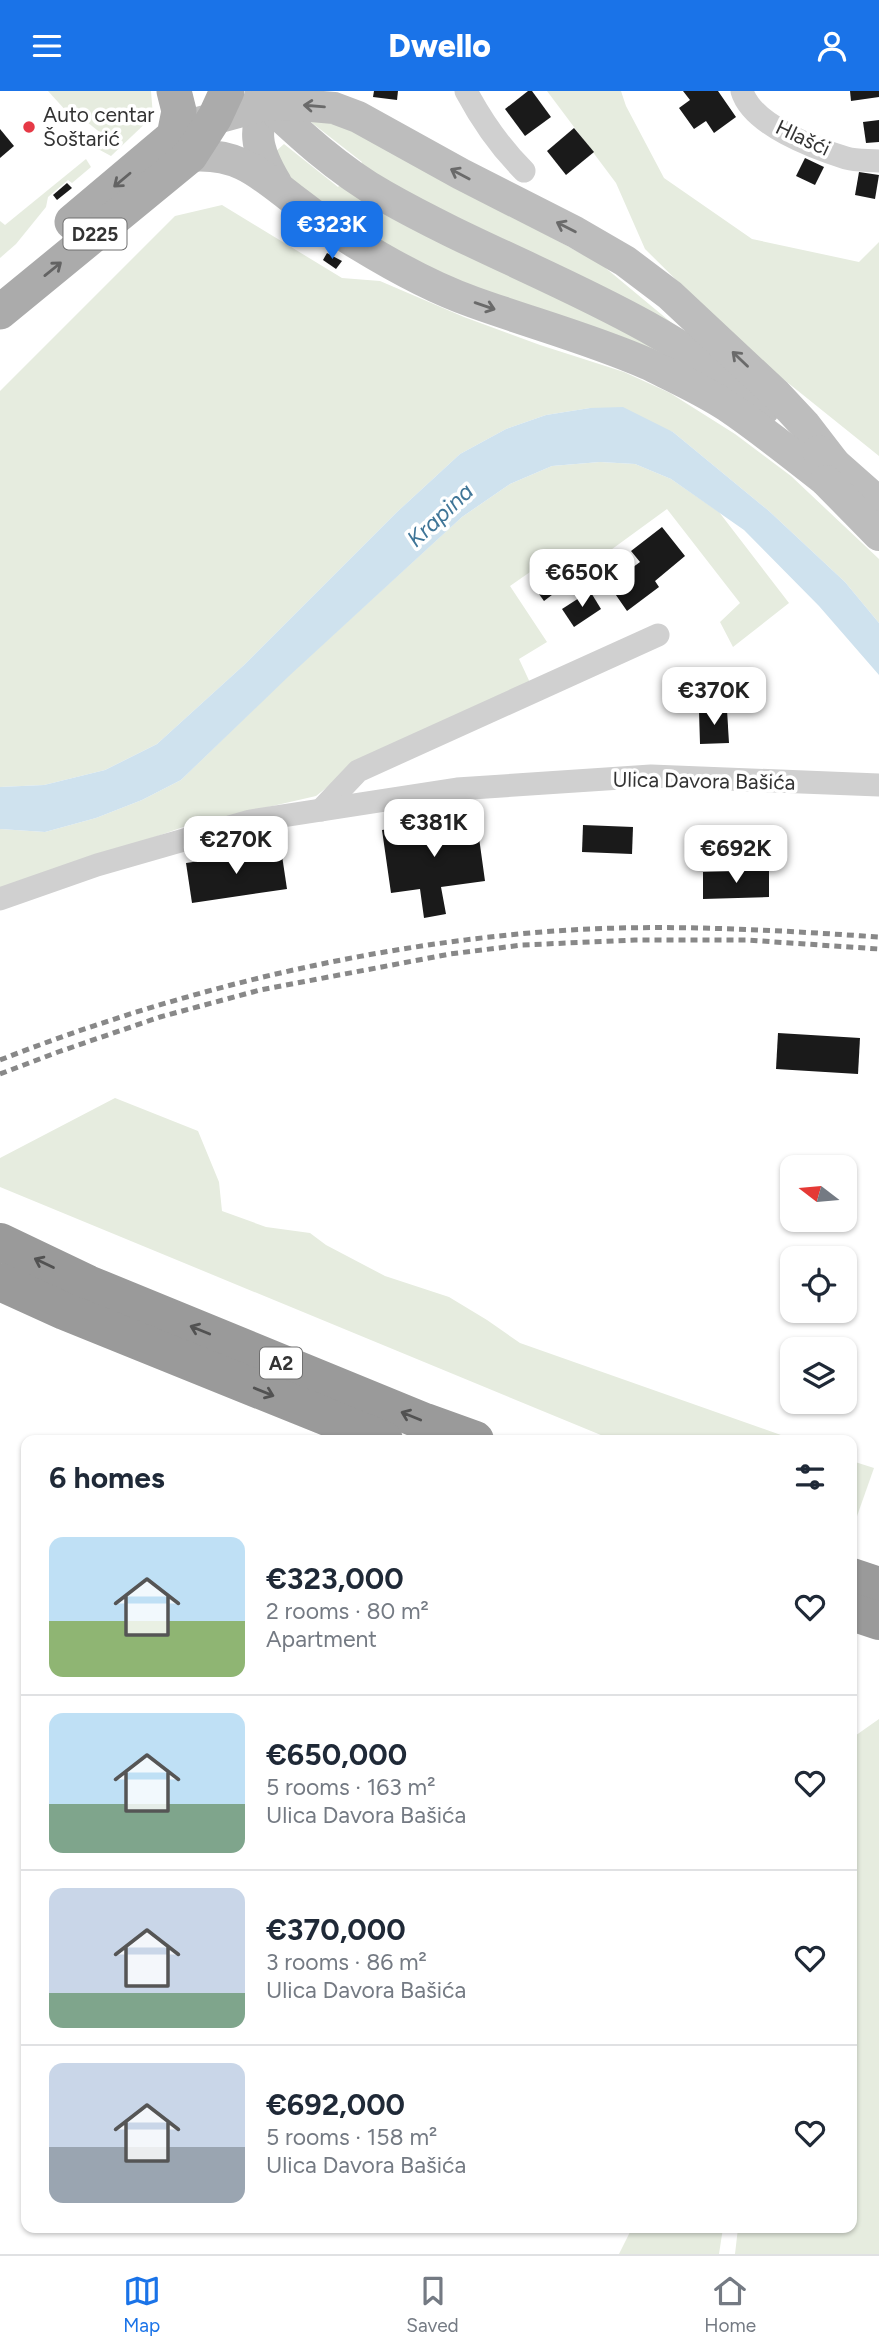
<!DOCTYPE html>
<html lang="en">
<head>
<meta charset="utf-8">
<style>
  body { margin:0; font-family:Figtree,sans-serif; background:#f6f6f7; color:#1f2937; height:100vh; display:flex; flex-direction:column; font-size:26px; white-space:nowrap }
  * { box-sizing:border-box; margin:0 }
  p { font-size:23px; color:#747a83 }
  .icon { flex:none; width:38px; height:38px; fill:none; stroke:currentColor; stroke-width:2; stroke-linecap:round; stroke-linejoin:round }
  .map { position:relative; flex:1; overflow:hidden }
  .drawer { position:absolute; left:21px; top:1344px; width:836px; height:798px; display:flex; flex-direction:column; background:#fff; border-radius:14px; box-shadow:0 2px 5px #0004 }
  .drawer>* { flex:none }
  .needle { width:46px; rotate:286deg }
  .buttons { position:absolute; left:780px; top:1064px; display:grid; gap:14px }
  .buttons a { display:grid; place-items:center; width:77px; height:77px; border-radius:14px; background:#fff; box-shadow:0 2px 5px #0004; font-size:35px }
  .price { position:absolute; translate:-50% -60px; padding:0 16px; border-radius:14px; background:#fff; color:#222; font-size:23px; line-height:46px; filter:drop-shadow(0 2px 4px #0008) }
  .price::after { content:''; position:absolute; left:50%; top:42px; width:21px; height:16px; margin-left:-10px; background:inherit; clip-path:polygon(0 0,100% 0,50% 100%) }
  .price.active { background:#1a73e8; color:#fff }
  ul { padding:0; list-style:none }
  li { display:flex; align-items:center; gap:21px; height:175px; padding:0 28px }
  li+li { border-top:2px solid #e0e1e3 }
  li span { display:grid; place-items:center; flex:none; width:196px; height:140px; border-radius:14px; color:#555 }
  li>.icon { margin-inline-start:auto }
  span .icon { width:84px; height:84px; fill:#fffc; stroke-width:1 }
  li b { font-size:30px }
  h2 { display:flex; justify-content:space-between; align-items:center; height:84px; padding:0 28px; font-size:30px }
  header { display:flex; justify-content:space-between; align-items:center; height:91px; padding:0 28px; background:#1a73e8; color:#fff; font-size:32px; font-weight:800 }
  .menu { display:flex; justify-content:space-around; align-items:center; height:98px; border-top:2px solid #e0e1e3; background:#fff; font-size:19px; color:#747a83 }
  .menu a { display:grid; justify-items:center; gap:4px }
  .menu .active { color:#1a73e8 }
  .map>svg:first-child { display:block }
</style>
</head>
<body>
<header><svg class="icon" aria-label="menu" viewBox="0 0 24 24"><path d="M4 6h16M4 12h16M4 18h16"/></svg>Dwello<svg class="icon" aria-label="person" viewBox="0 0 24 24"><circle cx="12" cy="8" r="4"/><path d="M4 21q1-7 8-7t8 7"/></svg></header>
<div class="map">
<svg width="879" height="2163" viewBox="0 0 879 2163">
  <rect width="100%" height="100%" fill="#fff"/>
  <g fill="#e6ecdf">
    <polygon points="48,0 151,0 153,25 111,65 98,58 94,52 102,43 82,27 68,22"/>
    <polygon points="547,0 621,0 626,15 664,87 752,148 859,171 879,151 879,365 747,259 645,158 616,92"/>
    <polygon points="310,26 356,39 602,174 685,243 440,121 359,75 362,71 307,28"/>
    <polygon points="284,53 338,96 340,94 671,265 494,206 390,161 281,81 274,62"/>
    <polygon points="86,68 91,76 72,92 68,89 48,106 46,116 16,153 0,167 0,130 5,134"/>
    <polygon points="222,114 342,187 380,190 464,226 540,254 624,281 670,302 735,343 791,385 879,468 879,532 845,491 769,420 673,341 590,317 546,324 506,338 460,363 397,421 244,574 157,653 105,679 44,694 0,696 0,300 175,125"/>
    <polygon points="600,371 635,373 671,388 719,421 789,512 733,556 720,531 740,512 667,418 582,480 563,458 510,495 547,551 519,568 533,598 345,682 316,705 186,735 0,801 0,738 45,741 96,727 142,709 181,689 288,585 462,426 510,393 552,375"/>
    <polygon points="115,1007 198,1040 219,1091 222,1120 266,1136 310,1142 326,1154 385,1185 449,1206 487,1229 520,1252 795,1349 613,1349 0,1096 0,1067"/>
    <polygon points="852,1370 874,1377 856,1428 852,1427"/>
    <polygon points="879,1628 879,2163 735,2163 738,2137 852,2137 852,1647"/>
    <polygon points="632,2137 723,2137 719,2163 619,2163"/>
  </g>
  <polygon fill="#cfe2ee" points="623,316 673,341 769,420 845,491 879,532 879,584 819,515 744,439 671,388 635,373 600,371 552,375 510,393 462,426 289,585 181,689 142,709 96,727 45,741 0,738 0,696 44,694 105,679 157,653 244,574 397,421 460,363 506,338 546,324 590,317"/>
  <g fill="#1a1a1a">
    <polygon points="374,0 398,0 397,9 373,6"/>
    <polygon points="528,0 532,0 551,26 525,45 505,18"/>
    <polygon points="683,0 718,0 736,26 714,42 706,30 694,38 679,17 690,9"/>
    <polygon points="850,0 879,0 879,6 851,10"/>
    <polygon points="879,29 879,51 866,52 863,31"/>
    <polygon points="574,37 594,61 566,84 547,60"/>
    <polygon points="0,38 14,55 0,67"/>
    <polygon points="805,67 824,76 815,94 796,85"/>
    <polygon points="859,81 879,84 875,108 855,104"/>
    <polygon points="67,92 72,97 57,109 53,104"/>
    <polygon points="327,162 342,170 336,178 323,169"/>
    <polygon points="662,436 685,465 655,490 659,496 627,520 609,494 640,471 631,460"/>
    <polygon points="557,474 569,491 544,510 531,492"/>
    <polygon points="590,500 601,518 574,536 562,518"/>
    <polygon points="727,619 729,652 700,653 699,620"/>
    <polygon points="476,725 485,790 441,796 446,823 424,827 420,798 391,802 382,739"/>
    <polygon points="583,734 633,736 632,763 582,761"/>
    <polygon points="281,758 287,798 192,812 186,772"/>
    <polygon points="769,779 769,806 703,808 703,781"/>
    <polygon points="778,942 860,947 858,983 776,978"/>
  </g>
  <g fill="none" stroke-linecap="round" stroke-linejoin="round">
    <g stroke="#d0d0d0" stroke-width="23">
      <path d="M 466,0 C 482,30 500,56 524,80"/>
      <path d="M 742,0 C 752,34 814,57 846,67 C 856,70 868,69 879,70"/>
      <polyline points="321,719 358,680 658,544"/>
      <polyline points="0,808 97,774 250,730 457,698 651,685 879,694"/>
    </g>
    <g stroke="#bdbdbd" stroke-width="32">
      <path d="M 269,0 C 253,40 254,55 276,92"/>
      <path d="M 260,6 C 298,42 338,79 384,105 C 510,177 655,219 764,318"/>
      <polyline points="198,32 264,14 289,13 334,17 358,26 461,83 575,141 625,170 670,204 776,303 805,334 835,373"/>
      <path d="M 190,65 C 240,61 261,84 298,112 C 317,127 338,141 359,154 C 395,176 433,197 473,211 C 531,232 591,248 648,273 C 674,286 703,299 727,315 C 761,338 793,364 825,389"/>
      <polyline points="818,360 835,373 879,412"/>
      <polyline points="826,390 879,444"/>
    </g>
    <g stroke="#ababab" stroke-width="35">
      <polyline points="72,131 174,45 179,20 174,0"/>
      <polyline points="0,221 190,65 215,26 227,0"/>
    </g>
    <g stroke="#9a9a9a" stroke-width="38">
      <polyline points="0,1151 88,1193 425,1331 475,1349"/>
      <polyline points="0,1191 64,1220 384,1349"/>
      <polyline points="852,1486 879,1495"/>
      <polyline points="852,1521 879,1530"/>
    </g>
    <g stroke="#888" stroke-width="5" stroke-dasharray="7 5" stroke-linecap="butt">
      <path d="M 0,969 C 166,904 341,860 519,843 C 639,831 759,838 879,846"/>
      <polyline points="0,983 58,961 160,926 260,899 450,863 522,854 635,849 746,849 879,858"/>
    </g>
  </g>
  <defs><path id="oneway-shaft" d="M-6 0H5M1.5-3L5.5 0L1.5 3" fill="none" stroke-width="1.6" stroke-linecap="round" stroke-linejoin="round" transform="scale(1.75)"/></defs>
  <g stroke="#6a6a6a">
    <use href="#oneway-shaft" transform="translate(314 15) rotate(-175)"/>
    <use href="#oneway-shaft" transform="translate(460 83) rotate(-152)"/>
    <use href="#oneway-shaft" transform="translate(566 136) rotate(-153)"/>
    <use href="#oneway-shaft" transform="translate(485 215) rotate(19)"/>
    <use href="#oneway-shaft" transform="translate(740 268) rotate(-136)"/>
  </g>
  <g stroke="#636363">
    <use href="#oneway-shaft" transform="translate(122 89) rotate(140)"/>
    <use href="#oneway-shaft" transform="translate(53 178) rotate(-39)"/>
  </g>
  <g stroke="#525252">
    <use href="#oneway-shaft" transform="translate(44 1172) rotate(-154)"/>
    <use href="#oneway-shaft" transform="translate(200 1239) rotate(-158)"/>
    <use href="#oneway-shaft" transform="translate(264 1301) rotate(22)"/>
    <use href="#oneway-shaft" transform="translate(411 1325) rotate(-158)"/>
  </g>
  <circle fill="#e63946" stroke="#fff" stroke-width="2.5" cx="29" cy="36" r="7"/>
  <g text-anchor="middle" stroke-width="7" stroke-linejoin="round" paint-order="stroke">
    <g fill="#fff" stroke="#707070" stroke-width="2">
      <rect x="63.5" y="127.5" width="63" height="31" rx="5"/>
      <rect x="260" y="1256.5" width="42" height="31" rx="5"/>
    </g>
    <g font-size="19" font-weight="bold" fill="#333">
      <text x="95" y="150">D225</text>
      <text x="281" y="1279">A2</text>
    </g>
    <g font-size="21" fill="#333" stroke="#fff" text-anchor="start">
      <text x="43" y="31">Auto centar<tspan x="43" dy="24">Šoštarić</tspan></text>
    </g>
    <g font-size="21" fill="#333" stroke="#fff">
      <text transform="translate(803 47) rotate(25)" y="7">Hlašći</text>
      <text transform="translate(704 690) rotate(1)" y="7">Ulica Davora Bašića</text>
    </g>
    <g font-size="23" font-style="italic" fill="#3f7597" stroke="#fff">
      <text transform="translate(440 424) rotate(-43)" y="8">Krapina</text>
    </g>
  </g>
</svg>
<div class="buttons">
<a><svg class="needle" viewBox="-14 -14 28 28"><path d="M0-13l5 13h-10z" fill="#e53935"/><path d="M0 13l5-13h-10z" fill="#747a83"/></svg></a>
<a><svg class="icon" aria-label="locate" viewBox="0 0 24 24"><circle cx="12" cy="12" r="6"/><path d="M12 2v4M12 18v4M2 12h4M18 12h4"/></svg></a>
<a><svg class="icon" aria-label="layers" viewBox="0 0 24 24"><path d="M12 4l9 5-9 5-9-5zM3 14l9 5 9-5"/></svg></a>
</div>
<b class="price active" style="left:332px;top:170px">€323K</b>
<b class="price" style="left:582px;top:518px">€650K</b>
<b class="price" style="left:714px;top:636px">€370K</b>
<b class="price" style="left:434px;top:768px">€381K</b>
<b class="price" style="left:236px;top:785px">€270K</b>
<b class="price" style="left:736px;top:794px">€692K</b>
<section class="drawer">
<h2>6 homes<svg class="icon" aria-label="filters" viewBox="0 0 24 24"><path d="M4 7h16M4 17h16"/><circle cx="9" cy="7" r="2"/><circle cx="15" cy="17" r="2"/></svg></h2>
<ul>
<li><span style="background:linear-gradient(#bfe0f5 60%,#8fb573 0)"><svg class="icon" aria-label="home" viewBox="0 0 24 24"><path d="M3 11l9-7 9 7M6 9v11h12V9"/></svg></span><div><b>€323,000</b><p>2 rooms · 80 m²</p><p>Apartment</p></div><svg class="icon" aria-label="heart" viewBox="0 0 24 24"><path d="M12 20l-8-8c-3-5 5-10 8-4 3-6 11-1 8 4z"/></svg></li>
<li><span style="background:linear-gradient(#bfe0f5 65%,#7fa58c 0)"><svg class="icon" aria-label="home" viewBox="0 0 24 24"><path d="M3 11l9-7 9 7M6 9v11h12V9"/></svg></span><div><b>€650,000</b><p>5 rooms · 163 m²</p><p>Ulica Davora Bašića</p></div><svg class="icon" aria-label="heart" viewBox="0 0 24 24"><path d="M12 20l-8-8c-3-5 5-10 8-4 3-6 11-1 8 4z"/></svg></li>
<li><span style="background:linear-gradient(#c9d6e8 75%,#7fa58c 0)"><svg class="icon" aria-label="home" viewBox="0 0 24 24"><path d="M3 11l9-7 9 7M6 9v11h12V9"/></svg></span><div><b>€370,000</b><p>3 rooms · 86 m²</p><p>Ulica Davora Bašića</p></div><svg class="icon" aria-label="heart" viewBox="0 0 24 24"><path d="M12 20l-8-8c-3-5 5-10 8-4 3-6 11-1 8 4z"/></svg></li>
<li><span style="background:linear-gradient(#c9d6e8 60%,#9aa5b1 0)"><svg class="icon" aria-label="home" viewBox="0 0 24 24"><path d="M3 11l9-7 9 7M6 9v11h12V9"/></svg></span><div><b>€692,000</b><p>5 rooms · 158 m²</p><p>Ulica Davora Bašića</p></div><svg class="icon" aria-label="heart" viewBox="0 0 24 24"><path d="M12 20l-8-8c-3-5 5-10 8-4 3-6 11-1 8 4z"/></svg></li>
</ul>
</section>
</div>
<nav class="menu">
<a class="active"><svg class="icon" aria-label="map" viewBox="0 0 24 24"><path d="M3 6l6-2 6 2 6-2v14l-6 2-6-2-6 2zM9 4v14M15 6v14"/></svg>Map</a>
<a><svg class="icon" aria-label="saved" viewBox="0 0 24 24"><path d="M7 4h10v16l-5-4-5 4z"/></svg>Saved</a>
<a><svg class="icon" aria-label="home" viewBox="0 0 24 24"><path d="M3 11l9-7 9 7M6 9v11h12V9"/></svg>Home</a>
</nav>
</body>
</html>
